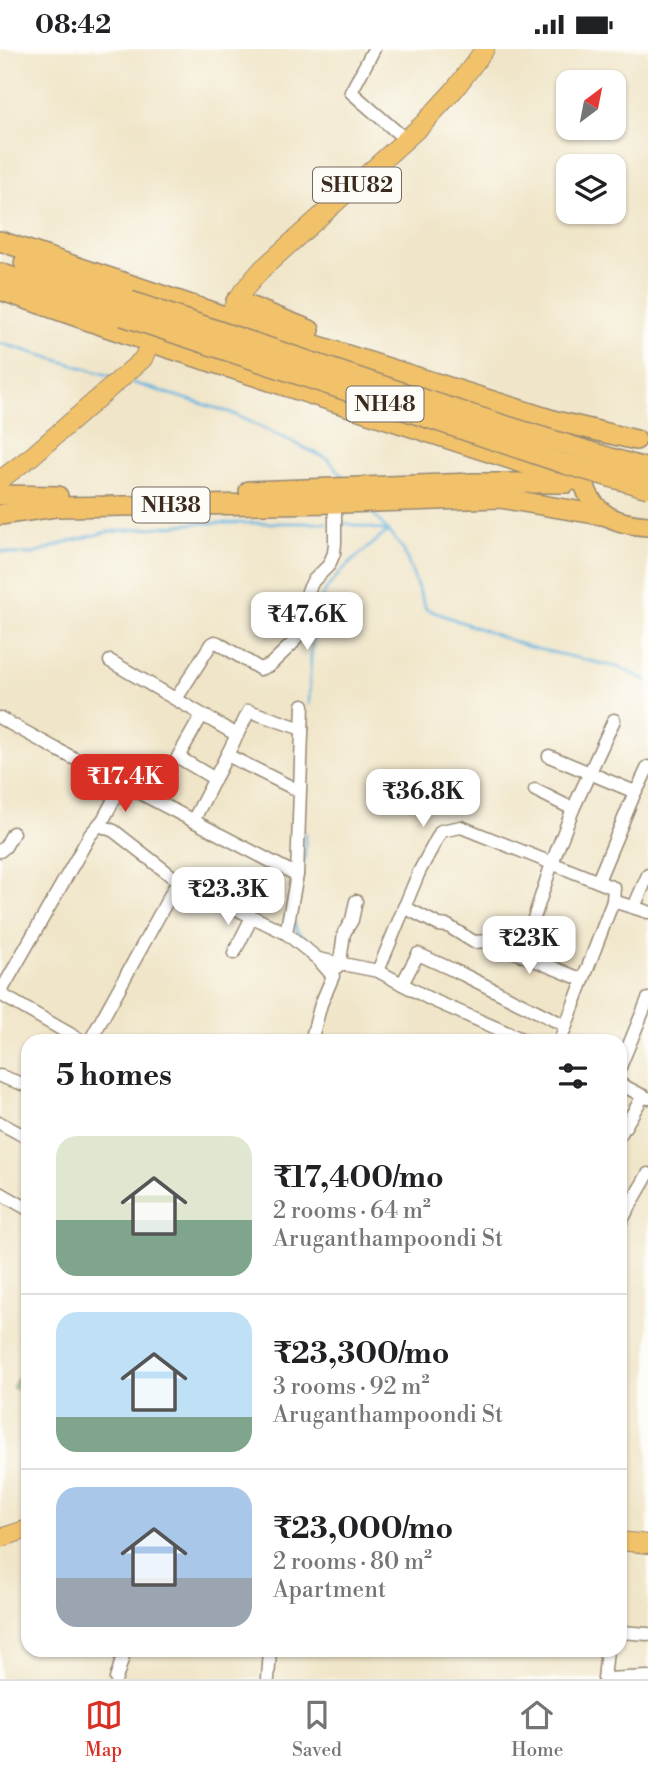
<!DOCTYPE html>
<html lang="en">
<head>
<meta charset="utf-8">
<style>
  body { margin:0; font-family:"Libre Bodoni",serif; background:#f6f6f6; color:#202124; height:100vh; display:flex; flex-direction:column; font-size:26px; white-space:nowrap }
  * { box-sizing:border-box; margin:0 }
  p { font-size:23px; color:#757577 }
  .icon { flex:none; width:38px; height:38px; fill:none; stroke:currentColor; stroke-width:2; stroke-linecap:round; stroke-linejoin:round }
  .map { position:relative; flex:1; overflow:hidden }
  .drawer { position:absolute; left:21px; top:985px; width:606px; height:623px; display:flex; flex-direction:column; background:#fff; border-radius:21px; box-shadow:0 2px 5px #0004 }
  .drawer>* { flex:none }
  .needle { width:46px; rotate:32deg }
  .tools { position:absolute; left:556px; top:21px; display:grid; gap:14px }
  .tools a { display:grid; place-items:center; width:70px; height:70px; border-radius:14px; background:#fff; box-shadow:0 2px 5px #0004; font-size:35px }
  .price { position:absolute; translate:-50% -60px; padding:0 16px; border-radius:14px; background:#fff; color:#222; font-size:23px; line-height:46px; filter:drop-shadow(0 2px 4px #0008) }
  .price::after { content:''; position:absolute; left:50%; top:42px; width:21px; height:16px; margin-left:-10px; background:inherit; clip-path:polygon(0 0,100% 0,50% 100%) }
  .price.on { background:#d93025; color:#fff }
  ul { padding:0; list-style:none }
  li { display:flex; align-items:center; gap:21px; height:175px; padding:0 35px }
  li+li { border-top:2px solid #e0e0e0 }
  li span { display:grid; place-items:center; flex:none; width:196px; height:140px; border-radius:21px; color:#555 }
  li>.icon { margin-inline-start:auto }
  span .icon { width:84px; height:84px; fill:#fffc; stroke-width:1 }
  li b { font-size:30px }
  h2 { display:flex; justify-content:space-between; align-items:center; height:84px; padding:0 35px; font-size:30px }
  .status { display:flex; justify-content:space-between; align-items:center; height:49px; padding:0 35px; background:#fff; direction:ltr }
  .status svg { height:19px; fill:currentColor }
  .tab-bar { display:flex; justify-content:space-around; align-items:center; height:98px; border-top:2px solid #e0e0e0; background:#fff; font-size:19px; color:#757577 }
  .tab-bar a { display:grid; justify-items:center; gap:4px }
  .tab-bar .on { color:#d93025 }
  .map>svg:first-child { display:block }
</style>
</head>
<body>
<div class="status"><b>08:42</b><svg viewBox="0 0 49 12"><path d="M0 12V9h3v3zM5 12V6h3v6zM10 12V3h3v9zM15 12V0h3v12zM26 1h20v11H26zM47 4h2v5h-2z"/></svg></div>
<div class="map">
<svg width="648" height="1630" viewBox="0 0 648 1630">
  <rect width="100%" height="100%" fill="#fdfcf7"/>
  <filter id="ink" filterUnits="userSpaceOnUse"><feTurbulence type="fractalNoise" baseFrequency=".0143" numOctaves="2"/><feDisplacementMap in="SourceGraphic" scale="14" xChannelSelector="R" yChannelSelector="G"/><feConvolveMatrix kernelMatrix="1 2 1 2 8 2 1 2 1" color-interpolation-filters="sRGB"/></filter>
  <filter id="wash" filterUnits="userSpaceOnUse"><feTurbulence type="fractalNoise" baseFrequency=".00686" numOctaves="4" result="noise"/><feDisplacementMap in="SourceGraphic" scale="28" xChannelSelector="R" yChannelSelector="G"/><feGaussianBlur stdDeviation="1.57" result="paint"/><feColorMatrix in="noise" values="0 0 0 0 0 0 0 0 0 0 0 0 0 0 0 0 0 1.4 0 .05"/><feComposite in="paint" operator="in"/></filter>
  <g filter="url(#wash)">
    <rect width="100%" height="100%" fill="#f0e5c8"/>
    <polygon fill="#9fd586" stroke="#6d8052" stroke-width="2" points="28,1311 28,1345 27,1346 13,1338"/>
    <g fill="none" stroke-linecap="round" stroke-linejoin="round">
      <g stroke="#65b2de" stroke-width="2.5">
        <polyline points="0,294 111,327"/>
        <polyline points="127,332 229,363 328,410 345,430"/>
        <polyline points="371,462 403,500 426,560 529,598 621,619 648,632"/>
        <polyline points="343,474 388,482"/>
        <polyline points="0,502 15,505 34,505 67,493 107,483 200,474 327,474"/>
        <path d="M 309,656 C 310,627 310,567 325,543 C 341,518 366,501 388,482"/>
        <polyline points="303,818 305,807 305,783"/>
        <polyline points="294,873 297,882 324,906"/>
        <polyline points="324,965 332,945"/>
      </g>
    </g>
  </g>
  <g filter="url(#ink)">
    <g fill="none" stroke-linecap="round" stroke-linejoin="round">
      <defs>
        <g id="minor">
          <polyline points="374,0 351,43 406,91"/>
          <polyline points="110,612 237,686"/>
          <polyline points="176,650 211,595 215,593 218,594 260,620 270,616 293,594 297,587 308,542 313,532 329,516 334,504 335,494 335,454"/>
          <polyline points="303,656 297,826 286,884 318,910 333,927 321,955 311,992"/>
          <polyline points="202,666 178,708 215,730"/>
          <polyline points="0,669 58,701 297,826"/>
          <polyline points="227,706 249,662 302,680"/>
          <polyline points="549,707 635,743"/>
          <polyline points="535,741 573,760"/>
          <polyline points="193,772 227,706 299,742"/>
          <polyline points="99,776 114,782 178,832"/>
          <polyline points="0,802 5,798 13,784"/>
          <polyline points="598,832 635,743 639,737 648,718"/>
          <polyline points="404,858 439,876 448,877 474,893 488,892 583,931"/>
          <polyline points="634,858 648,826"/>
          <polyline points="234,904 252,868"/>
          <polyline points="522,906 552,814 573,760 614,671"/>
          <polyline points="318,910 378,922 430,950 526,992"/>
          <polyline points="337,918 340,913 344,884 352,871 356,852"/>
          <polyline points="378,922 419,823 441,782 461,778 614,839 613,852 648,863"/>
          <polyline points="402,935 418,905 462,925 566,977"/>
          <polyline points="0,944 90,786 103,771 122,735"/>
          <polyline points="0,945 82,992"/>
          <polyline points="90,992 178,832 286,884"/>
          <polyline points="560,992 613,852"/>
          <polyline points="620,1018 648,950"/>
          <polyline points="0,1027 28,1037"/>
          <polyline points="620,1035 643,1047"/>
          <polyline points="0,1074 28,1089"/>
          <polyline points="620,1086 643,1047 648,1049"/>
          <polyline points="0,1144 28,1160"/>
          <polyline points="620,1174 648,1125"/>
          <polyline points="620,1583 648,1585"/>
          <polyline points="116,1630 125,1601"/>
          <polyline points="268,1630 270,1601"/>
          <polyline points="604,1630 607,1601"/>
          <polyline points="606,1630 648,1628"/>
        </g>
        <g id="primary">
          <polyline points="231,262 243,242 262,220 423,75 455,40 485,0"/>
          <polyline points="0,431 32,407 143,310 150,293"/>
          <polyline points="0,1489 28,1480"/>
          <polyline points="620,1492 648,1495"/>
        </g>
        <g id="trunk">
          <polyline points="0,192 227,268 556,372 636,391"/>
          <polyline points="24,214 130,252"/>
          <polyline points="0,224 123,267"/>
          <polyline points="0,241 150,293 584,434"/>
          <polyline points="236,252 310,281"/>
          <path d="M 591,423 L 584,434 C 593,467 617,475 648,477"/>
          <polyline points="249,442 473,434 566,434"/>
          <polyline points="0,446 58,447"/>
          <polyline points="0,466 55,458 343,454 500,449 607,467"/>
        </g>
      </defs>
      <use href="#minor" stroke="#968873" stroke-width="15"/>
      <use href="#primary" stroke="#968873" stroke-width="20"/>
      <use href="#trunk" stroke="#968873" stroke-width="22"/>
      <use href="#minor" stroke="#fff" stroke-width="12"/>
      <use href="#primary" stroke="#f2c26a" stroke-width="18"/>
      <use href="#trunk" stroke="#f2c26a" stroke-width="19"/>
      <defs>
        <g id="trunk-bridge">
          <path d="M 130,252 C 302,310 474,369 648,420"/>
          <polyline points="123,267 565,415 648,439"/>
        </g>
      </defs>
      <use href="#trunk-bridge" stroke="#968873" stroke-width="22" stroke-linecap="butt"/>
      <use href="#trunk-bridge" stroke="#f2c26a" stroke-width="19"/>
    </g>
  </g>
  <g text-anchor="middle" stroke-width="5" stroke-linejoin="round" paint-order="stroke">
    <g fill="#fdfcf7" stroke="#75695f" stroke-width="2">
      <rect x="313" y="118.5" width="88" height="35" rx="5"/>
      <rect x="346.5" y="337.5" width="77" height="35" rx="5"/>
      <rect x="132.5" y="438.5" width="77" height="35" rx="5"/>
    </g>
    <g font-size="21" font-weight="bold" fill="#3b2a1e">
      <text x="357" y="143">SHU82</text>
      <text x="385" y="362">NH48</text>
      <text x="171" y="463">NH38</text>
    </g>
  </g>
</svg>
<div class="tools">
<a><svg class="needle" viewBox="-14 -14 28 28"><path d="M0-13l5 13h-10z" fill="#e53935"/><path d="M0 13l5-13h-10z" fill="#757577"/></svg></a>
<a><svg class="icon" aria-label="layers" viewBox="0 0 24 24"><path d="M12 4l9 5-9 5-9-5zM3 14l9 5 9-5"/></svg></a>
</div>
<b class="price" style="left:307px;top:603px">₹47.6K</b>
<b class="price on" style="left:125px;top:765px">₹17.4K</b>
<b class="price" style="left:423px;top:780px">₹36.8K</b>
<b class="price" style="left:228px;top:878px">₹23.3K</b>
<b class="price" style="left:529px;top:927px">₹23K</b>
<section class="drawer">
<h2>5 homes<svg class="icon" aria-label="filters" viewBox="0 0 24 24"><path d="M4 7h16M4 17h16"/><circle cx="9" cy="7" r="2"/><circle cx="15" cy="17" r="2"/></svg></h2>
<ul>
<li><span style="background:linear-gradient(#dfe7d0 60%,#7fa58c 0)"><svg class="icon" aria-label="home" viewBox="0 0 24 24"><path d="M3 11l9-7 9 7M6 9v11h12V9"/></svg></span><div><b>₹17,400/mo</b><p>2 rooms · 64 m²</p><p>Aruganthampoondi St</p></div></li>
<li><span style="background:linear-gradient(#bfe0f5 75%,#7fa58c 0)"><svg class="icon" aria-label="home" viewBox="0 0 24 24"><path d="M3 11l9-7 9 7M6 9v11h12V9"/></svg></span><div><b>₹23,300/mo</b><p>3 rooms · 92 m²</p><p>Aruganthampoondi St</p></div></li>
<li><span style="background:linear-gradient(#a9c7e8 65%,#9aa5b1 0)"><svg class="icon" aria-label="home" viewBox="0 0 24 24"><path d="M3 11l9-7 9 7M6 9v11h12V9"/></svg></span><div><b>₹23,000/mo</b><p>2 rooms · 80 m²</p><p>Apartment</p></div></li>
</ul>
</section>
</div>
<nav class="tab-bar">
<a class="on"><svg class="icon" aria-label="map" viewBox="0 0 24 24"><path d="M3 6l6-2 6 2 6-2v14l-6 2-6-2-6 2zM9 4v14M15 6v14"/></svg>Map</a>
<a><svg class="icon" aria-label="saved" viewBox="0 0 24 24"><path d="M7 4h10v16l-5-4-5 4z"/></svg>Saved</a>
<a><svg class="icon" aria-label="home" viewBox="0 0 24 24"><path d="M3 11l9-7 9 7M6 9v11h12V9"/></svg>Home</a>
</nav>
</body>
</html>
